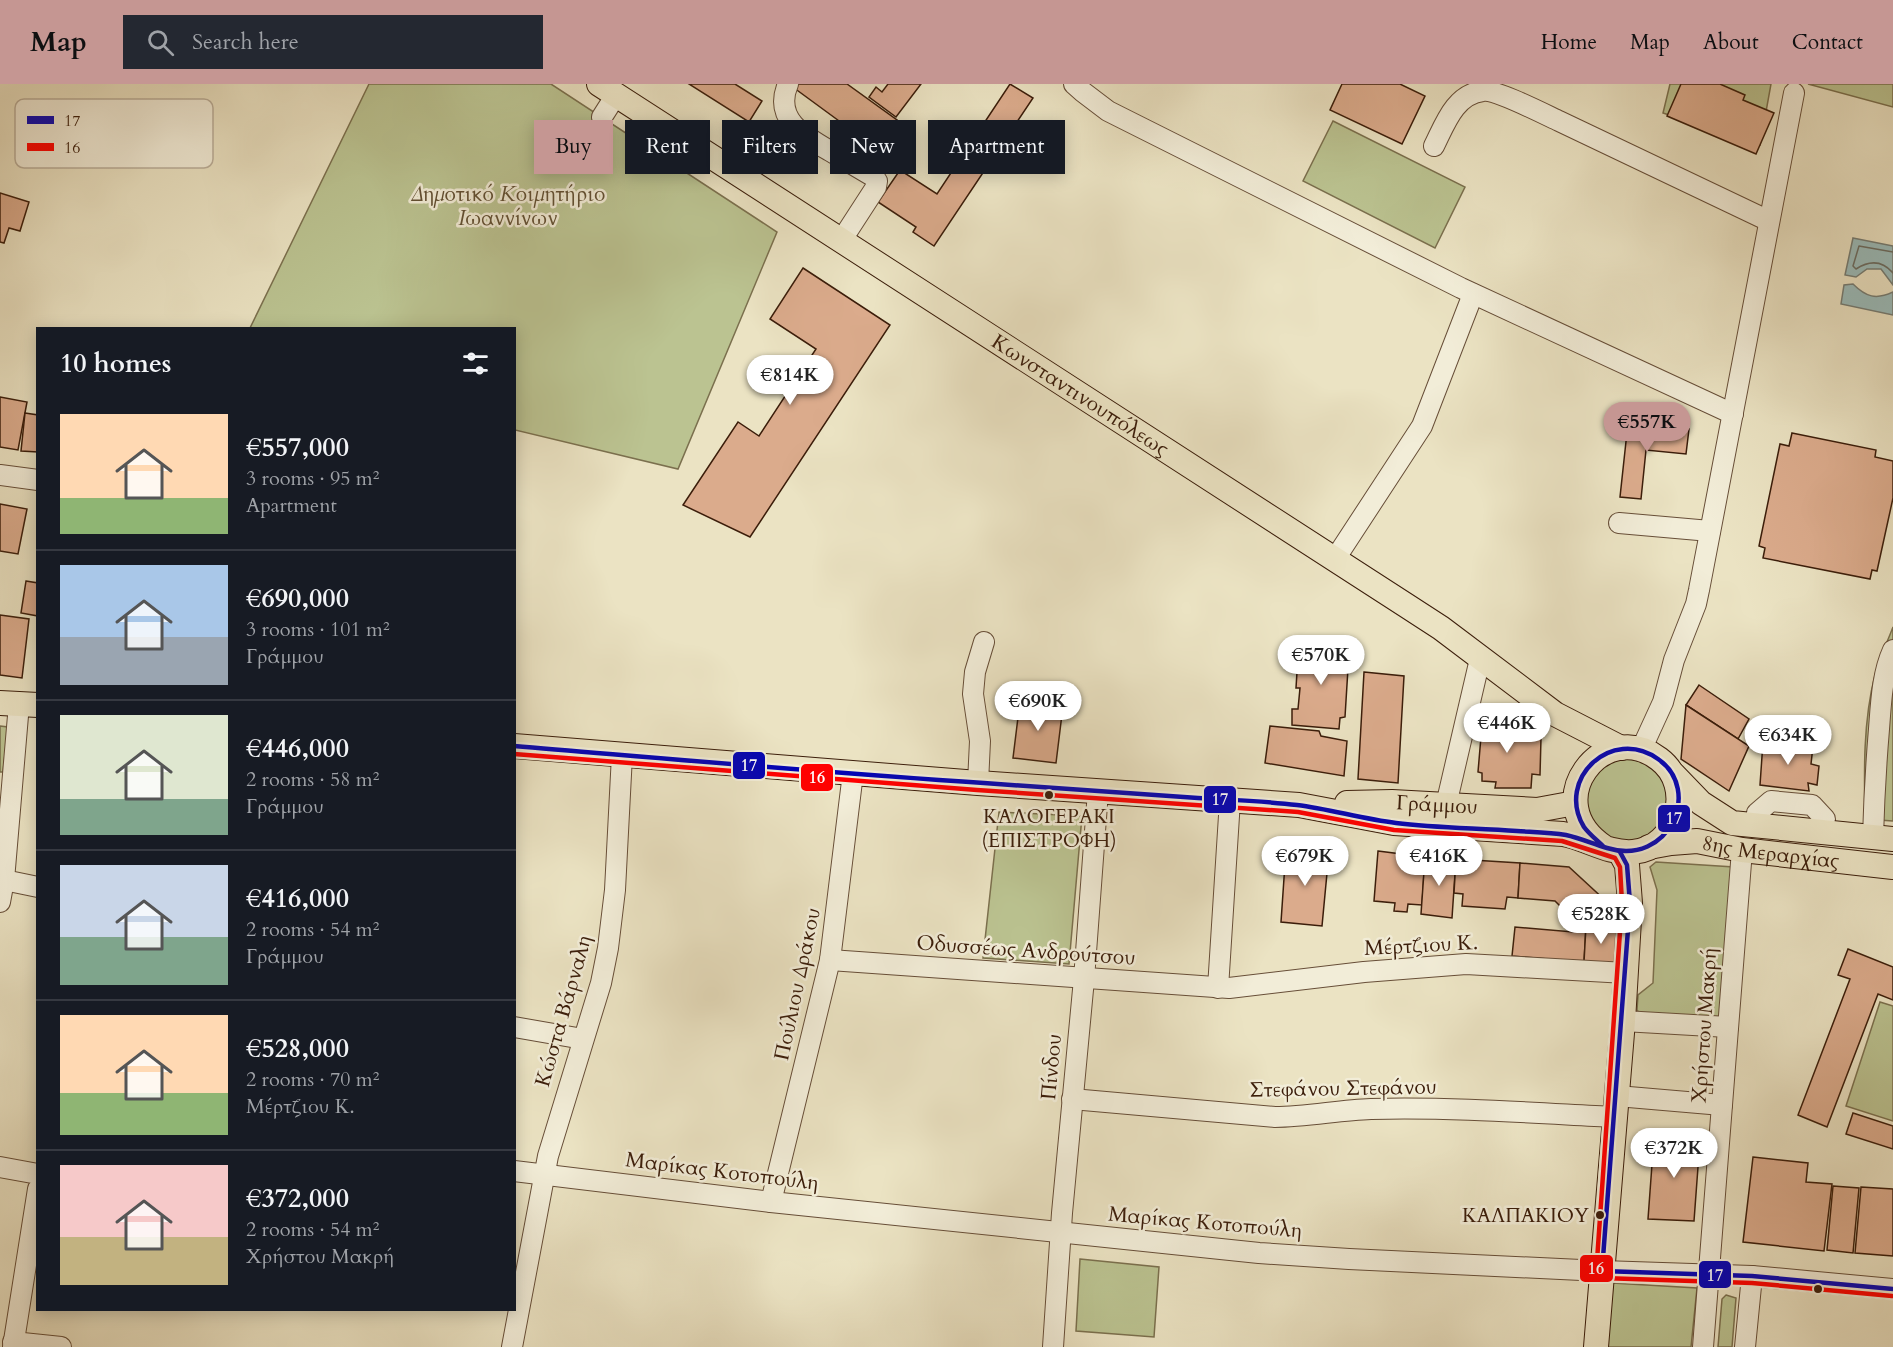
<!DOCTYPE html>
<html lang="en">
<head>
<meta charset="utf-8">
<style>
  body { margin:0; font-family:Cardo,serif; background:#242831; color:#f1f3f6; height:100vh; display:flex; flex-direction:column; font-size:22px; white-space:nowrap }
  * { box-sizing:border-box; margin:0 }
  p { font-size:20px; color:#9ea1a6 }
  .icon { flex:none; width:33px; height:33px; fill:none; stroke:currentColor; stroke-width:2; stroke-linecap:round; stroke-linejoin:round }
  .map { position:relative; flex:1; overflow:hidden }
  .details { position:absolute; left:36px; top:243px; width:480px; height:984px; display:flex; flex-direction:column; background:#171b24; border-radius:0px; box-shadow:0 3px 15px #0003 }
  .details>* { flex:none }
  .top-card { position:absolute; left:534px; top:36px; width:570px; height:54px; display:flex; gap:12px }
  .price { position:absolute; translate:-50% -51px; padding:0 14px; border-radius:21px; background:#fff; color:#222; font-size:20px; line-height:39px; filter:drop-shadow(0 2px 3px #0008) }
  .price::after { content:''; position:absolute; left:50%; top:36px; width:18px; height:14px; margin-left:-9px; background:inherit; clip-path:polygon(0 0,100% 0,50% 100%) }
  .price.current { background:#c59692; color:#111 }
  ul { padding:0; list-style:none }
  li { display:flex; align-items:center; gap:18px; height:150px; padding:0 24px }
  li+li { border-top:2px solid #363941 }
  li span { display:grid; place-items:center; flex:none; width:168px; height:120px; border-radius:0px; color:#555 }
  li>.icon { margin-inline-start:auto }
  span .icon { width:72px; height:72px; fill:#fffc; stroke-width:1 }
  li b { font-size:26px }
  h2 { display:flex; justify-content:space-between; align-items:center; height:72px; padding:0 24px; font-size:26px }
  .tag { padding:0 21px; border-radius:0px; background:#171b24; box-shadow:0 3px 15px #0003; font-size:21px; line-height:54px }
  .tag.current { background:#c59692; color:#111 }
  header { display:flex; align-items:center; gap:36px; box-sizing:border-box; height:84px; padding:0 30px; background:#c59692; color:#111 }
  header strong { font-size:28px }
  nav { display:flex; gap:33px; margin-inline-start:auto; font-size:21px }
  .search { width:420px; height:54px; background:#242831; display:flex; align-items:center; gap:15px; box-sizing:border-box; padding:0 21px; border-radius:0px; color:#9ea1a6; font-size:22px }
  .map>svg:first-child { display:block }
</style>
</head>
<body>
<header>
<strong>Map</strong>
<div class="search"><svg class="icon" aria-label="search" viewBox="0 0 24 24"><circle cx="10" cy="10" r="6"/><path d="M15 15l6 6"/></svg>Search here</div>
<nav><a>Home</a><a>Map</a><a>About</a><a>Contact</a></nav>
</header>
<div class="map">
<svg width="1893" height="1263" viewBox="0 0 1893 1263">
  <rect width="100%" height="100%" fill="#ebe3c3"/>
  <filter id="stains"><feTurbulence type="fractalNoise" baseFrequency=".00333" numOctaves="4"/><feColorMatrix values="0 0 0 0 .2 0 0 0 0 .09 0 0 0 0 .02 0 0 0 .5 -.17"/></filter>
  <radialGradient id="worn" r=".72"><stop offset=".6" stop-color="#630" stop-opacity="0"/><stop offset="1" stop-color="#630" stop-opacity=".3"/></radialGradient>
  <g fill="#bbc391" stroke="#7b704e" stroke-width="1.5">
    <polygon points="369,0 551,0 777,148 678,385 515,346 514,244 250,244"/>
    <polygon points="1670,0 1771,0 1760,61 1663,29"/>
    <polygon points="1808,0 1893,0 1893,23"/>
    <polygon points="1333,37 1465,103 1435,164 1303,97"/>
    <path d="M 1893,543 L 1893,737 L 1865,735 C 1864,688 1863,637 1875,591 C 1879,575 1887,559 1893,543 Z"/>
    <polygon points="0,642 8,643 3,688 0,688"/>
    <polygon points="1614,668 1672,690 1663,754 1602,760 1579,703"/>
    <polygon points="999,728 1082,732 1069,880 983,874"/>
    <polygon points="1656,778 1734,783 1723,936 1640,930 1637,926 1638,911 1653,899 1657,806 1650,783"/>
    <polygon points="1880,918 1893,922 1893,1037 1846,1022"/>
    <polygon points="1080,1175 1159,1183 1154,1253 1076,1247"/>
    <polygon points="1612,1199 1697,1204 1691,1263 1606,1263"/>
    <polygon points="1726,1211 1736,1214 1732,1263 1718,1263 1722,1215"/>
  </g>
  <g fill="#9bbdbc" stroke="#757d75" stroke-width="1.5">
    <polygon points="1853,154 1893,162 1893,201 1881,185 1867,185 1856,193 1845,191"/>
    <path d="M 1853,200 C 1866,213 1876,216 1893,208 L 1893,231 L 1841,220 L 1844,201 Z"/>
  </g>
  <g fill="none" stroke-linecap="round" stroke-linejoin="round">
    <path stroke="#6b6d63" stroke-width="1.5" d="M 1893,168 L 1859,162 L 1853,182 L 1856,185 C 1870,176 1882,176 1893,189"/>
  </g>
  <g fill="#dbab8c" stroke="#3b1d0a" stroke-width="1.5">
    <polygon points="689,0 735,0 762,17 749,38"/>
    <polygon points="791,0 847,0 897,36 876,64 790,1"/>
    <polygon points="888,0 921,0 896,33 869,13 876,3 882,8"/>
    <polygon points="1010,0 1033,14 934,162 913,148 916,143 878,118 900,86 937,110"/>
    <polygon points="1342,0 1400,0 1425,12 1402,60 1330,26"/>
    <polygon points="1681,0 1720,0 1745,11 1743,16 1774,29 1756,70 1667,32"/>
    <polygon points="0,109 29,118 20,147 9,144 4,159 0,158"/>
    <polygon points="803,184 890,241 750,453 683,421 738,338 759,352 816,265 770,235"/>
    <polygon points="0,313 27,318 18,366 0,363"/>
    <polygon points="25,329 38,331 38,368 21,367"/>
    <polygon points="1628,339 1689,345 1686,370 1646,366 1641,415 1620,413"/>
    <polygon points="1792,349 1876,366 1875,373 1893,377 1893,414 1877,487 1872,486 1870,495 1763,474 1765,464 1759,462 1780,360 1789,362"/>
    <polygon points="0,420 27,425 18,470 0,467"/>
    <polygon points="26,497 38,499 38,532 21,529"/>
    <polygon points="0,531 29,535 22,594 0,591"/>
    <polygon points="1299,556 1349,568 1345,633 1340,634 1339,645 1292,641 1292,625 1298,625 1300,604 1296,604"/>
    <polygon points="1364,588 1404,592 1398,699 1358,695"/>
    <polygon points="1699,601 1749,635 1738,655 1686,621"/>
    <polygon points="1020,617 1063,622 1056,679 1013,674"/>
    <polygon points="1686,621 1749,662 1729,707 1681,675"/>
    <polygon points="1483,629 1514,631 1513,651 1541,654 1540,691 1532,690 1531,704 1495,704 1496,698 1482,697 1482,689 1478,688"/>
    <polygon points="1270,642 1319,647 1321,652 1347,657 1344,692 1265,679"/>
    <polygon points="1763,658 1813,662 1811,680 1819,682 1817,701 1808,699 1809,707 1760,701"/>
    <polygon points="1286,765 1329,768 1322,842 1281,838"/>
    <polygon points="1378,767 1425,773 1422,821 1408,820 1407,828 1394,827 1395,819 1374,817"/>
    <polygon points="1425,773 1456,775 1452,834 1421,830"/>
    <polygon points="1456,775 1520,779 1518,814 1507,813 1505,825 1462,822 1463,810 1454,809"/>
    <polygon points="1520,779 1569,783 1620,830 1618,845 1573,840 1573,835 1555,817 1518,814"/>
    <polygon points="1573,840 1586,842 1584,878 1512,872 1515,843 1573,848"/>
    <polygon points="1586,842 1618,845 1615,880 1584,878"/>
    <polygon points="1848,865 1893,883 1893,916 1878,910 1827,1043 1798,1031 1850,895 1838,891"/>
    <polygon points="1853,1029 1893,1042 1893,1065 1846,1050"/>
    <polygon points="1654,1053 1700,1056 1694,1137 1648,1135"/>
    <polygon points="1753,1073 1808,1079 1806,1098 1832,1100 1824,1167 1743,1158"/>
    <polygon points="1833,1102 1859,1104 1853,1169 1827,1166"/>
    <polygon points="1861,1103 1893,1105 1893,1172 1855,1169"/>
  </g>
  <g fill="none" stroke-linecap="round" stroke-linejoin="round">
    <defs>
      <g id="minor">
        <path d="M 788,0 C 773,35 804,52 830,67 C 845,76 859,84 874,93 L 877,97 L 876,103 L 841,157"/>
        <polyline points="1074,0 1083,8 1108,27 1461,204 1733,330"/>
        <polyline points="602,33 616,11"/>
        <path d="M 1434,62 C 1445,40 1455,10 1483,7 C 1495,5 1546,31 1559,37 C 1629,71 1699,104 1769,137"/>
        <polyline points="0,391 38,396"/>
        <polyline points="1619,439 1710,447"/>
        <polyline points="1335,475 1422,342 1473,210"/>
        <polyline points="1641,666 1663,618 1674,576 1696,520 1699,506 1794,9"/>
        <polyline points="978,699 980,657 973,610 975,588 984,558"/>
        <polyline points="1446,721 1480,575"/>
        <polyline points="1757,729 1771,717 1812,721 1825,735"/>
        <path d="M 1873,753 C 1874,717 1876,681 1879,645 C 1881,619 1882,590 1893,566"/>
        <polyline points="4,796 38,803"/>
        <polyline points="0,818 4,796 19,620"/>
        <polyline points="830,876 1229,904 1364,888 1466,880 1626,889"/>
        <polyline points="1218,904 1230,716"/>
        <polyline points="1623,937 1728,943"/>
        <polyline points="514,943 583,955"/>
        <polyline points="1617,1012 1722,1021"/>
        <path d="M 1072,1015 L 1275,1033 C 1307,1033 1339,1026 1371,1025 C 1453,1023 1534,1029 1615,1033"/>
        <polyline points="0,1083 38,1090"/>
        <polyline points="514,1087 771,1118 1259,1169 1349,1175 1602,1187 1752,1192 1893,1205"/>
        <polyline points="771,1118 830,876 853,689"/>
        <polyline points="13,1258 61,1263"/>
        <polyline points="13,1263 38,1105"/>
        <polyline points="512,1263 548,1072 601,899 608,864 615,806 622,671"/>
        <polyline points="1053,1263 1062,1129 1084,895 1098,707"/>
        <polyline points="1703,1263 1742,766"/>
        <polyline points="1745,1263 1752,1192"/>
      </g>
      <g id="major">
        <path id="s1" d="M 599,0 L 1404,520 L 1441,544 L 1555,630 L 1621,664"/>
        <polyline points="0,619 38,621"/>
        <path d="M 514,662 L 978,699 L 1299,721 L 1394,739 L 1563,750 C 1586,754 1608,770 1633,768 C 1678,764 1695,702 1659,675 C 1604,632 1536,718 1604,763"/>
        <polyline points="1674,691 1701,719 1732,739 1893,755"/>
        <path id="s2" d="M 1347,719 L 1392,718 L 1537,726 L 1575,719"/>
        <path id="s3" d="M 1649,763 L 1671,759 L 1697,757 L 1742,766 L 1893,783"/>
        <polyline points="1596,1263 1623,937 1630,819 1627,781 1620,768"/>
      </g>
    </defs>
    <use href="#minor" stroke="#674e38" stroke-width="22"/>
    <use href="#major" stroke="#3b1d0a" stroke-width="26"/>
    <use href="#minor" stroke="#f2edd8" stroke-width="20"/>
    <use href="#major" stroke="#ebe3c3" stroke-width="24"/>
    <defs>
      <g id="bus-1">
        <path d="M 514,662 C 671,675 827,689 984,699 C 1055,704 1126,709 1198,714 C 1231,716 1264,717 1297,721 C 1330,725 1362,735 1396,739 C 1436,744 1476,744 1517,747 C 1533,748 1550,748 1566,751 C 1580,754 1593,760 1607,764 C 1669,783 1703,706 1658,675 C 1612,642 1555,695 1584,743 C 1589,750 1598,757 1604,763"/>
        <polyline points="1620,768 1627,781 1630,819 1602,1187 1752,1192 1893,1205"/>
      </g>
      <polyline id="bus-2" points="514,670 977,706 1298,728 1394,746 1562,757 1615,774 1620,783 1622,819 1596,1191 1602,1194 1752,1199 1892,1212"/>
    </defs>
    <use href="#bus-1" stroke="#f2edd8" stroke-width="9"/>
    <use href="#bus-2" stroke="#f2edd8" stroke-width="9"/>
    <use href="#bus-1" stroke="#0404b4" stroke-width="4.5"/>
    <use href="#bus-2" stroke="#f00" stroke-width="4.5"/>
  </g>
  <g fill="#3b1d0a" stroke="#f2edd8" stroke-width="2">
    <circle cx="1049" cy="711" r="5"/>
    <circle cx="1600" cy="1131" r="5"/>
    <circle cx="1818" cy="1205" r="5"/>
  </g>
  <g text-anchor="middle" stroke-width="5" stroke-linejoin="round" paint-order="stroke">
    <g font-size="20" fill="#3b1d0a" stroke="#f2edd8">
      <text x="1049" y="739">ΚΑΛΟΓΕΡΑΚΙ<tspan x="1049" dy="24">(ΕΠΙΣΤΡΟΦΗ)</tspan></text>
      <text x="1589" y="1138" text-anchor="end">ΚΑΛΠΑΚΙΟΥ</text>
    </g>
    <g font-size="21" font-style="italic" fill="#614f32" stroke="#f2edd8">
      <text x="508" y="117">Δημοτικό Κοιμητήριο<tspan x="508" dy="24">Ιωαννίνων</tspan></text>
    </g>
    <g font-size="21" fill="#3b1d0a" stroke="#f2edd8">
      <text dy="7" stroke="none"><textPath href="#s1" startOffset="573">Κωνσταντινουπόλεως</textPath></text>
      <text dy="7" stroke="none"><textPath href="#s2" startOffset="90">Γράμμου</textPath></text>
      <text dy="7" stroke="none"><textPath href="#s3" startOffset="123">8ης Μεραρχίας</textPath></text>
      <text transform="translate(1421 861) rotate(-3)" y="7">Μέρτζιου Κ.</text>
      <text transform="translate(1026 866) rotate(4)" y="7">Οδυσσέως Ανδρούτσου</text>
      <text transform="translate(797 900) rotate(-78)" y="7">Πούλιου Δράκου</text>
      <text transform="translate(563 927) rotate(-74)" y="7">Κώστα Βάρναλη</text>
      <text transform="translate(1704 941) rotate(-86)" y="7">Χρήστου Μακρή</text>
      <text transform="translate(1051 983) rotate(-85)" y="7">Πίνδου</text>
      <text transform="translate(1343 1004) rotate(-1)" y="7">Στεφάνου Στεφάνου</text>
      <text transform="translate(722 1087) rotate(7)" y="7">Μαρίκας Κοτοπούλη</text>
      <text transform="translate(1205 1138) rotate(5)" y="7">Μαρίκας Κοτοπούλη</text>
    </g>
  </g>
  <rect x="15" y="15" width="198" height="69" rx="9" fill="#f2edd8" stroke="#bbaf9a" stroke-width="1.5"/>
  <rect x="27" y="32" width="27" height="8" fill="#0404b4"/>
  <rect x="27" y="59" width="27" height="8" fill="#f00"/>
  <g font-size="16" fill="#3b1d0a">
    <text x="64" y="42">17</text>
    <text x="64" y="69">16</text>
  </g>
  <g stroke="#f2edd8" stroke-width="2">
    <rect x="732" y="667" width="34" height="29" rx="6" fill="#0404b4"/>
    <rect x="800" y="679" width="34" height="29" rx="6" fill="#f00"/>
    <rect x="1203" y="701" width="34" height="29" rx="6" fill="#0404b4"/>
    <rect x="1657" y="720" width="34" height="29" rx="6" fill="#0404b4"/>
    <rect x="1579" y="1170" width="35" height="29" rx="6" fill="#f00"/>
    <rect x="1698" y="1176" width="34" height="29" rx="6" fill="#0404b4"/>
  </g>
  <g font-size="16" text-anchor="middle" font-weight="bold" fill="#fff">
    <text x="749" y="687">17</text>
    <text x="817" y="699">16</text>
    <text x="1220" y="721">17</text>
    <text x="1674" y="740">17</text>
    <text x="1596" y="1190">16</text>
    <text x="1715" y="1197">17</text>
  </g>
  <rect width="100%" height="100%" filter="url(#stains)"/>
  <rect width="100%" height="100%" fill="url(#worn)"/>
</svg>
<b class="price" style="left:790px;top:322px">€814K</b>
<b class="price current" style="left:1647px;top:369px">€557K</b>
<b class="price" style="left:1321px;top:602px">€570K</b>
<b class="price" style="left:1038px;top:648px">€690K</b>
<b class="price" style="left:1507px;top:670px">€446K</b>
<b class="price" style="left:1788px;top:682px">€634K</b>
<b class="price" style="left:1305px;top:803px">€679K</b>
<b class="price" style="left:1439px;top:803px">€416K</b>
<b class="price" style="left:1601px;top:861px">€528K</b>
<b class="price" style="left:1674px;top:1095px">€372K</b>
<div class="top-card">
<a class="tag current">Buy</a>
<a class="tag">Rent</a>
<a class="tag">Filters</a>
<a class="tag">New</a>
<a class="tag">Apartment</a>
</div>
<section class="details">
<h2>10 homes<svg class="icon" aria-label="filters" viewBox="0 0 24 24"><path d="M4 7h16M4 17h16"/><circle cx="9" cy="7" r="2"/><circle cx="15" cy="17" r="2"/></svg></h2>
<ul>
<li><span style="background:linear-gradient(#ffd9b3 70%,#8fb573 0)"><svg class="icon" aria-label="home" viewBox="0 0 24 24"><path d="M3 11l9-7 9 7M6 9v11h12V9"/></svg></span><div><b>€557,000</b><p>3 rooms · 95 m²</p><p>Apartment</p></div></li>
<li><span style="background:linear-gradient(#a9c7e8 60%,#9aa5b1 0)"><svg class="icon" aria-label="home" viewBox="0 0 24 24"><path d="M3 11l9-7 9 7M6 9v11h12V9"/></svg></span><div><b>€690,000</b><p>3 rooms · 101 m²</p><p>Γράμμου</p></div></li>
<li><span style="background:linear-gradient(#dfe7d0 70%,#7fa58c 0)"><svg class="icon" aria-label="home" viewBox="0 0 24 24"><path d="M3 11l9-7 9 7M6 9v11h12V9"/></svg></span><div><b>€446,000</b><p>2 rooms · 58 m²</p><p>Γράμμου</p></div></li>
<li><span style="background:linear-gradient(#c9d6e8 60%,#7fa58c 0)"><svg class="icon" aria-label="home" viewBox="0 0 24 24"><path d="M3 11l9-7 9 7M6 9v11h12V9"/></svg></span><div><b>€416,000</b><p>2 rooms · 54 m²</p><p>Γράμμου</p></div></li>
<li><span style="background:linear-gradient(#ffd9b3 65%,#8fb573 0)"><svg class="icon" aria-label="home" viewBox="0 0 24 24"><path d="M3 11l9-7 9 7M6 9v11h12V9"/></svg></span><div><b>€528,000</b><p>2 rooms · 70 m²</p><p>Μέρτζιου Κ.</p></div></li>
<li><span style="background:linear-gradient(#f6c9c9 60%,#c2b280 0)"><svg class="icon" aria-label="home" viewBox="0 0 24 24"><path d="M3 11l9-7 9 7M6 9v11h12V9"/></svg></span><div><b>€372,000</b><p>2 rooms · 54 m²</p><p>Χρήστου Μακρή</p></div></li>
</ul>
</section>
</div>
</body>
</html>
